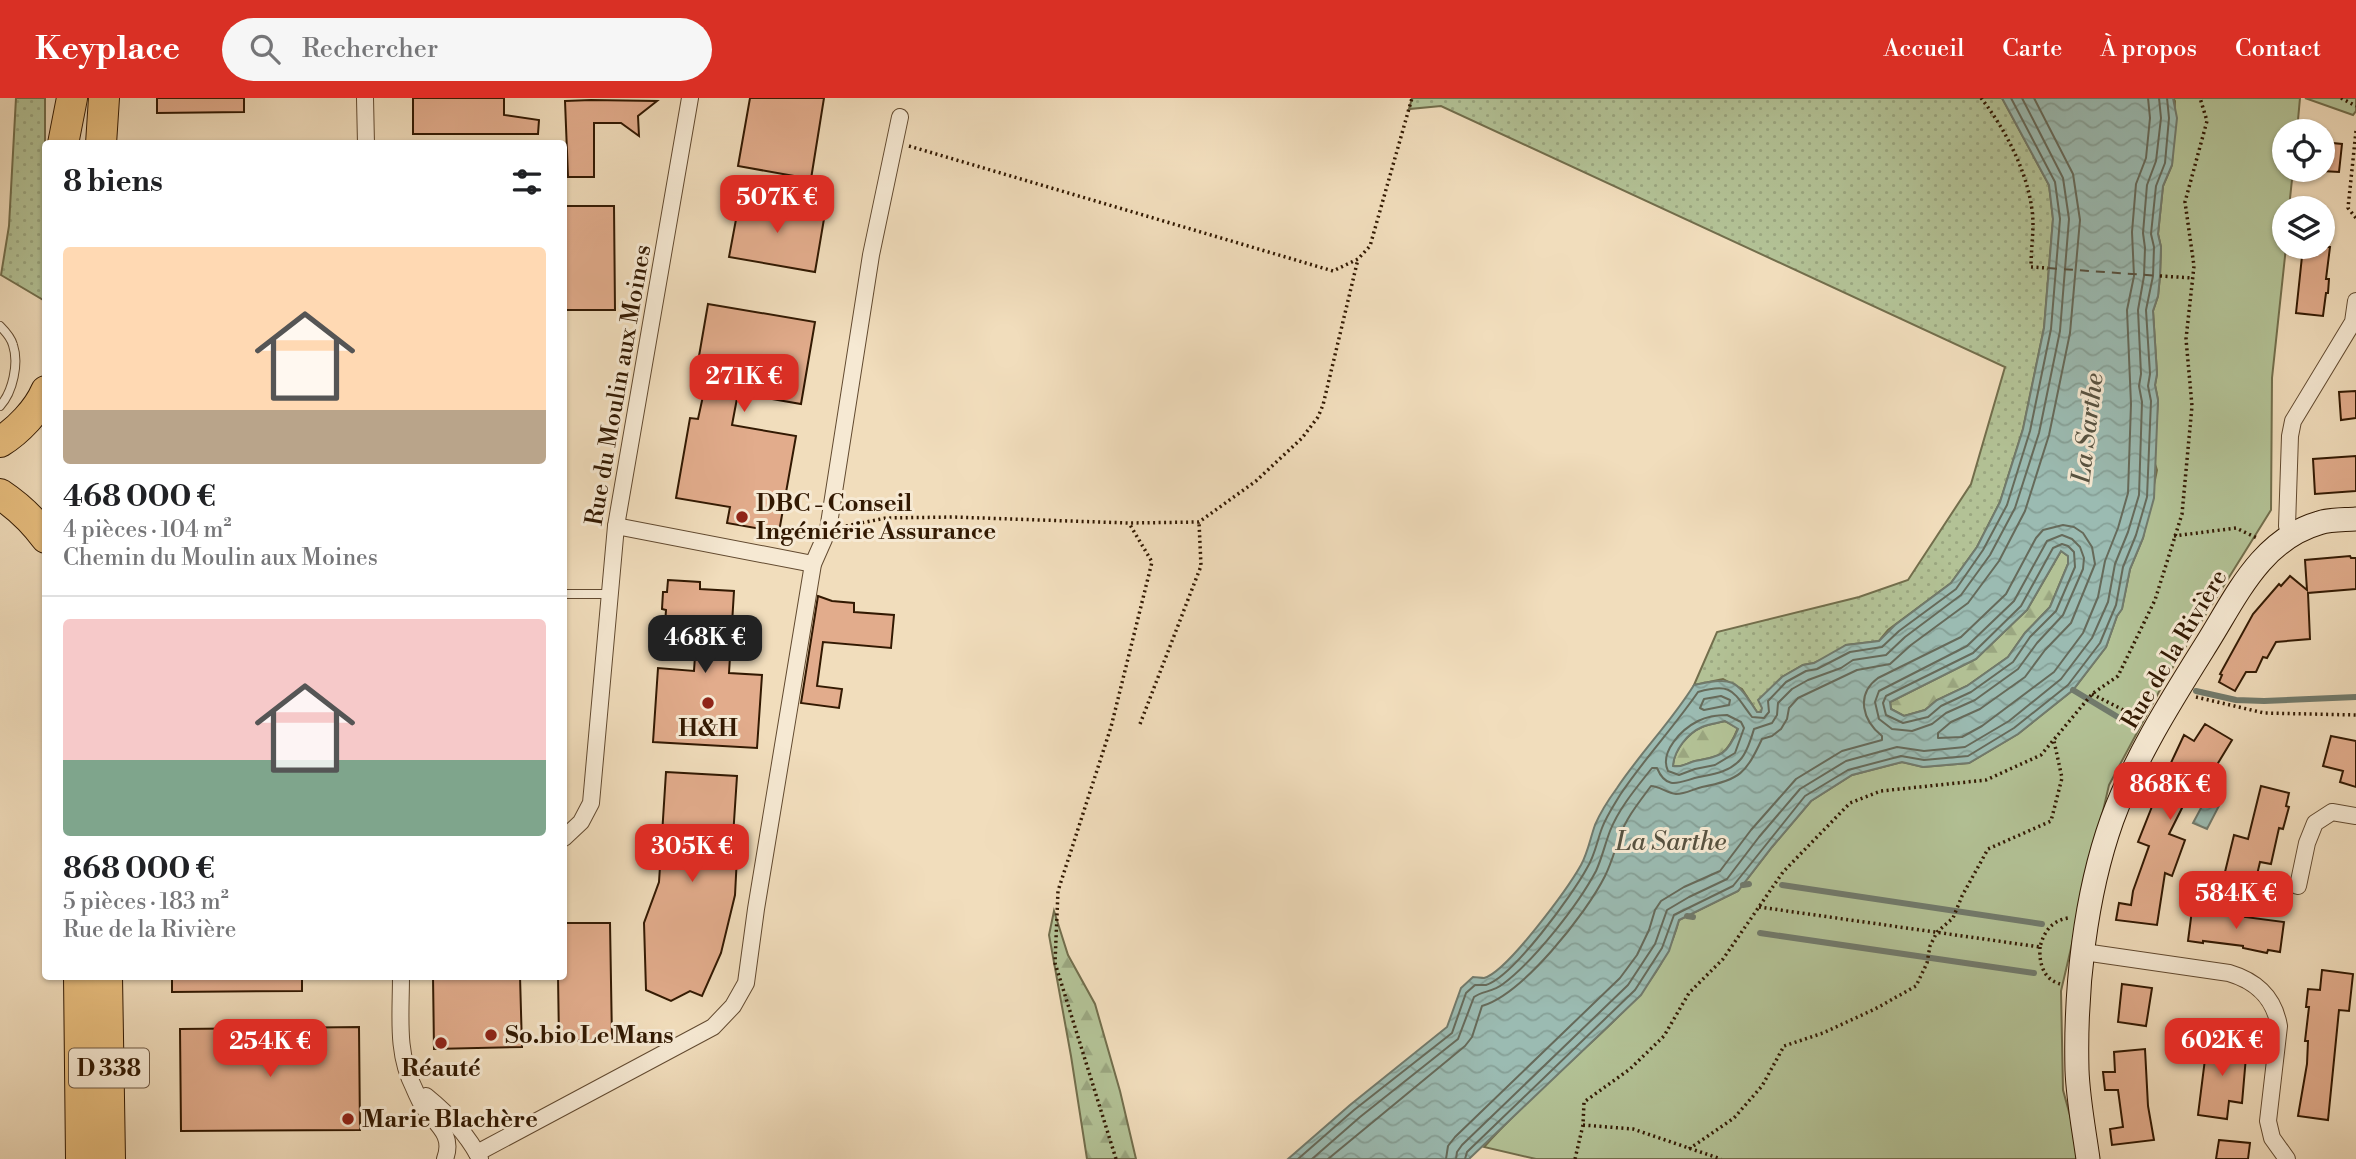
<!DOCTYPE html>
<html lang="fr">
<head>
<meta charset="utf-8">
<style>
  body { margin:0; font-family:"Libre Bodoni",serif; background:#f6f6f6; color:#202124; height:100vh; display:flex; flex-direction:column; font-size:26px; white-space:nowrap }
  * { box-sizing:border-box; margin:0 }
  p { font-size:23px; color:#757577 }
  .icon { flex:none; width:38px; height:38px; fill:none; stroke:currentColor; stroke-width:2; stroke-linecap:round; stroke-linejoin:round }
  .map { position:relative; flex:1; overflow:hidden }
  .drawer { position:absolute; left:42px; top:42px; width:525px; height:840px; display:flex; flex-direction:column; background:#fff; border-radius:7px; box-shadow:0 2px 5px #0004 }
  .drawer>* { flex:none }
  .fabs { position:absolute; left:2272px; top:21px; display:grid; gap:14px }
  .fabs a { display:grid; place-items:center; width:63px; height:63px; border-radius:50%; background:#fff; box-shadow:0 2px 5px #0004; font-size:35px }
  .price { position:absolute; translate:-50% -60px; padding:0 16px; border-radius:14px; background:#d93025; color:#fff; font-size:23px; line-height:46px; filter:drop-shadow(0 2px 4px #0008) }
  .price::after { content:''; position:absolute; left:50%; top:42px; width:21px; height:16px; margin-left:-10px; background:inherit; clip-path:polygon(0 0,100% 0,50% 100%) }
  .price.selected { background:#222; color:#fff }
  ul { padding:0; list-style:none }
  li { display:grid; align-content:center; gap:14px; height:371px; padding:0 21px }
  li+li { border-top:2px solid #e0e0e0 }
  li span { display:grid; place-items:center; height:217px; border-radius:7px; color:#555 }
  li>.icon { margin-inline-start:auto }
  span .icon { width:126px; height:126px; fill:#fffc; stroke-width:1 }
  li b { font-size:30px }
  h2 { display:flex; justify-content:space-between; align-items:center; height:84px; padding:0 21px; font-size:30px }
  header { display:flex; align-items:center; gap:42px; box-sizing:border-box; height:98px; padding:0 35px; background:#d93025; color:#fff }
  header strong { font-size:33px }
  nav { display:flex; gap:38px; margin-inline-start:auto; font-size:24px }
  .search { width:490px; height:63px; background:#f6f6f6; display:flex; align-items:center; gap:18px; box-sizing:border-box; padding:0 24px; border-radius:38px; color:#757577; font-size:26px }
  .map>svg:first-child { display:block }
</style>
</head>
<body>
<header>
<strong>Keyplace</strong>
<div class="search"><svg class="icon" aria-label="search" viewBox="0 0 24 24"><circle cx="10" cy="10" r="6"/><path d="M15 15l6 6"/></svg>Rechercher</div>
<nav><a>Accueil</a><a>Carte</a><a>À propos</a><a>Contact</a></nav>
</header>
<div class="map">
<svg width="2356" height="1061" viewBox="0 0 2356 1061">
  <defs>
    <pattern id="grass-dots" width="8" height="8" patternUnits="userSpaceOnUse" patternTransform="scale(1.75)"><rect width="8" height="8" fill="#b3c296"/><path d="M2 2h.1M6 6h.1" fill="none" stroke="#9aa680" stroke-width="1.8" stroke-linecap="round"/></pattern>
    <pattern id="forest-firs" width="22" height="20" patternUnits="userSpaceOnUse" patternTransform="scale(1.75)"><rect width="22" height="20" fill="#b3c296"/><path d="M5 1l3.5 6h-7zM16 11l3.5 6h-7z" fill="#9aa680"/></pattern>
    <pattern id="water-waves" width="16" height="10" patternUnits="userSpaceOnUse" patternTransform="scale(1.75)"><rect width="16" height="10" fill="#9bbbb2"/><path d="M0 5q4-4 8 0t8 0" fill="none" stroke="#86a097"/></pattern>
  </defs>
  <rect width="100%" height="100%" fill="#f1ddbc"/>
  <filter id="stains"><feTurbulence type="fractalNoise" baseFrequency=".00286" numOctaves="4"/><feColorMatrix values="0 0 0 0 .2 0 0 0 0 .09 0 0 0 0 .02 0 0 0 .5 -.17"/></filter>
  <radialGradient id="worn" r=".72"><stop offset=".6" stop-color="#630" stop-opacity="0"/><stop offset="1" stop-color="#630" stop-opacity=".3"/></radialGradient>
  <g fill="url(#grass-dots)" stroke="#726e4c" stroke-width="2">
    <polygon points="16,0 45,0 45,203 1,177 9,128"/>
    <polygon points="1412,0 2002,0 2049,87 2053,121 2044,230 2023,331 2000,404 1977,449 1951,485 1888,532 1879,543 1846,547 1834,556 1814,565 1803,567 1782,579 1772,589 1761,614 1757,614 1742,591 1723,581 1694,587 1717,534 1859,499 1908,482 1971,386 2005,269 1441,8 1409,11"/>
  </g>
  <g fill="url(#forest-firs)" stroke="#726e4c" stroke-width="2">
    <polygon points="2061,453 2068,458 2068,466 2050,509 2025,535 2008,559 1967,588 1937,602 1925,612 1904,618 1891,611 1890,604 1976,561 2027,512"/>
    <path d="M 1725,623 L 1738,630 C 1727,657 1722,658 1695,663 C 1687,665 1681,670 1673,668 C 1674,652 1688,635 1702,629 C 1709,626 1718,625 1725,623 Z"/>
    <polygon points="1054,813 1068,857 1095,906 1120,993 1136,1061 1087,1061 1071,958 1049,837"/>
  </g>
  <g fill="#b3c296" stroke="#726e4c" stroke-width="2">
    <path d="M 2173,0 L 2300,0 L 2297,33 L 2284,33 L 2284,72 L 2293,72 L 2289,110 L 2284,110 L 2284,149 L 2286,149 L 2272,280 L 2271,412 L 2168,577 L 2109,687 L 2061,893 L 2063,992 L 2082,1061 L 1536,1061 L 1484,1049 C 1514,1015 1548,985 1581,954 C 1623,915 1664,880 1679,822 L 1738,793 L 1772,749 L 1811,703 L 1852,677 L 1902,664 L 1923,669 L 1969,665 L 2018,636 L 2073,592 L 2106,549 L 2117,518 L 2122,510 L 2130,471 L 2143,440 L 2157,372 L 2154,363 L 2158,302 L 2155,287 L 2157,276 L 2153,213 L 2158,198 L 2160,178 L 2161,149 L 2158,136 L 2163,88 L 2172,67 L 2175,3 Z"/>
    <polygon points="2305,0 2356,0 2356,13 2353,17"/>
  </g>
  <g fill="url(#water-waves)" stroke="#717a6c" stroke-width="2" fill-rule="evenodd">
    <path d="M 2002,0 L 2173,0 L 2177,20 L 2172,67 L 2163,88 L 2158,136 L 2161,149 L 2160,178 L 2158,198 L 2153,213 L 2157,276 L 2155,287 L 2158,302 L 2154,400 L 2143,440 L 2130,471 L 2122,511 L 2117,518 L 2106,549 L 2073,592 L 2018,636 L 1969,665 L 1923,669 L 1902,664 L 1852,677 L 1811,703 L 1772,749 L 1738,793 L 1679,822 L 1669,853 L 1641,897 L 1469,1061 L 1288,1061 L 1350,1007 L 1447,929 L 1461,890 L 1473,879 C 1475,879 1482,880 1484,880 C 1507,874 1568,790 1581,767 C 1588,754 1590,741 1595,727 C 1600,715 1609,701 1617,690 C 1641,654 1671,624 1694,587 C 1733,579 1735,580 1757,614 L 1761,614 L 1762,610 L 1758,602 L 1782,579 L 1803,567 L 1814,565 L 1846,547 L 1879,543 L 1895,527 L 1951,485 L 1977,449 L 2000,404 L 2023,331 L 2044,230 L 2053,121 L 2049,87 ZM 2061,453 L 2068,458 L 2068,466 L 2050,509 L 2025,535 L 2008,559 L 1967,588 L 1937,602 L 1925,612 L 1904,618 L 1891,611 L 1890,604 L 1976,561 L 2027,512 ZM 1725,623 L 1738,631 C 1727,657 1722,658 1695,663 C 1687,665 1682,670 1673,668 C 1674,652 1688,635 1702,629 C 1709,626 1718,625 1725,623 Z"/>
    <polygon points="2209,695 2222,702 2207,731 2193,725"/>
  </g>
  <g fill="none" stroke-linecap="round" stroke-linejoin="round">
    <g stroke="#666a5a" stroke-width="2">
      <polygon points="2062,437 2072,441 2080,449 2084,460 2083,471 2063,517 2037,545 2018,571 1975,602 1946,615 1932,626 1912,633 1892,631 1879,621 1875,604 1879,593 1967,548 2014,503 2047,443"/>
      <polygon points="2062,446 2068,448 2074,454 2075,469 2056,513 2030,539 2013,564 1971,594 1941,608 1928,619 1903,625 1886,617 1883,605 1886,598 1973,555 2021,508 2053,450"/>
      <polygon points="1721,598 1730,602 1729,607 1704,612 1700,610 1704,601"/>
      <path d="M 1727,617 L 1741,624 L 1744,630 L 1735,655 L 1715,667 L 1695,671 L 1679,677 L 1668,673 C 1659,654 1682,631 1698,623 C 1706,619 1718,617 1727,617 Z"/>
      <path d="M 1298,1061 L 1354,1012 L 1452,935 L 1466,895 L 1475,887 C 1477,887 1483,887 1486,887 C 1513,879 1573,796 1587,770 C 1595,757 1597,743 1602,730 C 1606,719 1614,707 1620,697 C 1644,661 1674,629 1698,594 C 1733,584 1733,594 1752,619 L 1764,620 L 1769,614 L 1768,603 L 1786,584 L 1806,573 L 1817,571 L 1850,554 L 1882,549 L 1899,533 L 1956,491 L 1983,452 L 2007,407 L 2030,333 L 2051,231 L 2060,121 L 2055,84 L 2011,0"/>
      <path d="M 1312,1061 L 1360,1019 L 1458,941 L 1474,899 C 1482,893 1493,894 1503,886 C 1534,863 1578,807 1596,773 C 1602,760 1605,746 1610,733 C 1619,710 1637,689 1652,670 L 1657,670 C 1667,694 1681,683 1699,679 C 1714,676 1729,674 1740,662 C 1747,655 1751,641 1754,631 L 1772,625 L 1777,617 L 1778,605 L 1792,591 L 1808,582 L 1841,570 L 1853,562 L 1886,557 L 1905,539 L 1961,497 L 1990,457 L 2015,410 L 2039,335 L 2060,233 L 2069,121 L 2063,80 L 2022,0"/>
      <path d="M 1328,1061 L 1465,948 L 1472,939 L 1482,908 C 1523,896 1586,816 1605,778 C 1612,764 1615,751 1620,738 C 1626,720 1640,703 1651,688 C 1659,688 1667,695 1676,696 C 1686,696 1693,691 1702,689 C 1740,682 1746,675 1762,641 L 1772,638 L 1781,631 L 1787,621 L 1789,610 L 1798,600 L 1857,572 L 1890,566 L 1911,547 L 1968,505 L 1999,463 L 2025,413 L 2049,337 L 2070,235 L 2080,122 L 2073,76 L 2034,0"/>
      <path d="M 1446,1061 L 1448,1048 L 1455,1039 L 1620,880 L 1637,857 L 1649,832 L 1655,812 L 1661,803 L 1684,789 L 1720,773 L 1751,732 L 1796,681 L 1842,653 L 1882,642 L 1882,638 C 1863,623 1855,597 1878,580 L 1961,539 L 2006,496 L 2036,440 L 2043,432 L 2063,427 L 2074,429 L 2083,435 L 2092,449 L 2095,466 L 2071,525 L 2045,552 L 2025,579 L 1980,611 L 1951,624 L 1938,635 L 1938,640 L 1962,639 L 1982,628 L 2054,574 L 2083,535 L 2098,499 L 2105,463 L 2118,430 L 2128,395 L 2131,306 L 2127,212 L 2134,178 L 2132,134 L 2136,86 L 2146,60 L 2150,20 L 2148,0"/>
      <polyline points="1456,1061 1457,1054 1462,1047 1628,887 1655,846 1667,812 1689,799 1727,781 1759,739 1800,691 1846,663 1897,649 1924,653 1965,649 2009,623 2061,581 2092,540 2108,504 2115,466 2128,434 2139,397 2142,304 2139,288 2141,276 2138,212 2144,178 2145,150 2143,135 2147,87 2156,63 2161,20 2159,0"/>
      <polyline points="1465,1061 1467,1054 1635,892 1662,850 1674,817 1733,788 1805,698 1848,672 1901,658 1924,662 1968,658 2014,630 2068,587 2100,545 2116,507 2123,469 2136,437 2147,399 2151,303 2148,288 2150,276 2146,212 2153,178 2154,149 2151,136 2156,88 2165,65 2169,20 2167,0"/>
    </g>
    <g stroke="#717a6c" stroke-width="6">
      <polyline points="2073,592 2136,630"/>
      <polyline points="2196,593 2236,602 2264,603 2356,599"/>
      <polyline points="1743,787 1749,786"/>
      <polyline points="1782,787 2042,826"/>
      <polyline points="1687,818 1693,819"/>
      <polyline points="1760,835 2034,875"/>
    </g>
    <polyline stroke="#575240" stroke-width="2" stroke-dasharray="9 7" stroke-linecap="butt" points="2048,170 2160,178"/>
  </g>
  <g fill="#e2ac8c" stroke="#321902" stroke-width="2">
    <polygon points="157,0 244,0 244,14 157,15"/>
    <polygon points="413,0 504,0 504,17 539,22 538,36 413,36"/>
    <polygon points="750,0 824,0 811,81 738,68"/>
    <polygon points="565,3 591,2 657,3 638,18 639,38 621,25 594,25 594,79 568,79"/>
    <polygon points="2322,44 2342,46 2339,74 2322,73"/>
    <polygon points="740,100 825,115 815,174 729,159"/>
    <polygon points="564,108 614,108 615,212 564,212"/>
    <polygon points="2303,149 2330,149 2326,181 2329,181 2328,195 2326,195 2323,218 2296,215"/>
    <polygon points="708,206 815,224 801,306 738,295 732,327 796,338 779,434 727,425 730,409 676,400 690,320 698,321 705,289 694,287"/>
    <polygon points="2356,293 2356,320 2341,322 2339,294"/>
    <polygon points="2356,358 2356,393 2315,396 2313,361"/>
    <polygon points="2350,458 2351,460 2356,460 2356,491 2308,495 2310,541 2276,544 2267,560 2263,559 2256,574 2246,574 2235,593 2219,584 2222,577 2220,576 2253,516 2279,486 2281,488 2290,478 2307,492 2305,462"/>
    <polygon points="668,482 700,484 700,491 734,493 729,575 762,577 757,650 653,644 658,570 694,573 696,543 664,541 666,512 662,511 663,494 667,494"/>
    <polygon points="818,498 832,503 854,505 854,514 894,517 891,550 823,544 817,588 842,591 839,610 801,605"/>
    <polygon points="2205,626 2232,642 2212,675 2202,670 2169,736 2185,742 2172,778 2165,775 2157,827 2116,822 2119,805 2131,807 2133,793 2149,748 2138,744 2153,706 2150,704 2160,684 2162,684 2184,637 2194,643"/>
    <polygon points="2331,638 2356,643 2356,689 2340,684 2343,673 2323,668"/>
    <polygon points="666,674 737,678 733,739 738,739 735,797 721,855 702,898 690,893 671,903 646,892 644,825 659,784"/>
    <polygon points="2261,688 2289,695 2286,708 2289,709 2283,731 2279,730 2271,766 2260,764 2256,781 2225,774 2234,737 2248,741"/>
    <polygon points="2192,812 2284,824 2280,854 2268,852 2267,855 2243,850 2243,848 2203,843 2203,845 2188,843"/>
    <polygon points="564,825 610,825 612,942 559,943 558,878 564,878"/>
    <polygon points="2322,872 2353,876 2349,913 2339,912 2328,1022 2298,1018 2307,966 2308,943 2305,943 2309,909 2306,909 2308,891 2320,892"/>
    <polygon points="172,878 302,878 302,893 172,894"/>
    <polygon points="433,878 520,878 522,949 434,951"/>
    <polygon points="2122,886 2152,890 2146,928 2118,924"/>
    <polygon points="359,929 360,1032 181,1033 180,931"/>
    <polygon points="2236,944 2235,946 2247,947 2242,1005 2229,1003 2227,1021 2198,1017 2205,961 2202,961 2203,947"/>
    <polygon points="2145,951 2148,1008 2154,1042 2112,1047 2110,1031 2123,1029 2118,992 2105,992 2103,974 2115,974 2114,954"/>
    <polygon points="2219,1042 2250,1045 2248,1061 2216,1061"/>
  </g>
  <g fill="none" stroke-linecap="round" stroke-linejoin="round">
    <defs>
      <g id="lane">
        <path d="M 0,228 C 5,233 11,239 13,247 C 19,265 13,294 0,308"/>
        <polyline points="564,496 610,496"/>
      </g>
      <g id="street">
        <polyline points="365,0 366,46"/>
        <polyline points="616,428 813,466"/>
        <polyline points="2290,437 2287,428 2290,338 2293,323 2353,224 2356,203"/>
        <polyline points="564,740 581,724 591,705 616,428 690,0"/>
        <polyline points="2298,788 2307,745 2315,725 2332,714 2356,718"/>
        <path d="M 2084,854 L 2229,875 C 2256,883 2274,899 2279,928 L 2268,1023 L 2272,1040 L 2287,1061"/>
        <path d="M 401,878 C 401,918 396,955 414,990 C 417,997 420,1004 424,1010 C 437,1027 454,1037 445,1061"/>
        <path d="M 426,998 C 447,1015 468,1037 480,1061"/>
        <polyline points="477,1055 713,929 733,908 746,885 756,811 813,466 828,432 871,157 900,19"/>
      </g>
      <path id="secondary" d="M 2088,1061 C 2084,1032 2078,1001 2077,972 C 2075,891 2085,798 2112,722 C 2135,659 2172,601 2207,545 C 2237,497 2261,442 2319,425 C 2330,421 2344,422 2356,421"/>
      <g id="highway">
        <polyline points="63,46 72,0"/>
        <polyline points="101,46 104,0"/>
        <path d="M 0,344 C 18,333 38,312 46,293"/>
        <path d="M 0,396 C 18,408 33,422 46,440"/>
        <polyline points="79,878 81,1061"/>
        <polyline points="107,878 110,1061"/>
      </g>
    </defs>
    <use href="#lane" stroke="#624a30" stroke-width="10"/>
    <use href="#street" stroke="#624a30" stroke-width="18"/>
    <use href="#secondary" stroke="#321902" stroke-width="25"/>
    <use href="#highway" stroke="#321902" stroke-width="32"/>
    <g stroke="#321902" stroke-width="3.5" stroke-dasharray="2 3.5" stroke-linecap="butt">
      <path d="M 1981,0 C 2007,33 2032,82 2033,125 C 2033,139 2031,154 2031,169 L 2048,170"/>
      <polyline points="2341,0 2356,8"/>
      <polyline points="2356,33 2348,110 2356,120"/>
      <polyline points="909,48 1333,173 1358,161 1370,148 1412,0"/>
      <polyline points="2160,178 2193,180"/>
      <polyline points="846,428 886,420 953,419 1129,425 1199,424 1256,383 1302,340 1318,319 1323,307 1358,161"/>
      <polyline points="2174,438 2236,430 2257,440"/>
      <polyline points="2092,596 2137,619"/>
      <polyline points="2196,599 2264,615 2356,617"/>
      <polyline points="1140,626 1201,468 1199,424"/>
      <path d="M 1759,809 L 2040,849 C 2044,834 2051,823 2068,820"/>
      <path d="M 2040,849 C 2039,865 2043,881 2060,886"/>
      <polyline points="1583,1027 1633,1031 1721,1061"/>
      <polyline points="1689,1051 1734,1020 1762,988 1784,948 1823,935 1875,911 1916,888 1927,865 1930,848 1937,834 1953,820 1962,798 1988,751 2051,723 2062,680 2054,643"/>
      <polyline points="1116,1061 1055,865 1058,793 1111,629 1152,464 1129,425"/>
      <polyline points="1575,1061 1583,1027 1584,1004 1630,971 1664,938 1689,895 1723,861 1783,774 1850,705 1881,693 1986,682 2041,657 2092,596 2118,578 2155,502 2182,416 2192,308 2186,241 2194,168 2185,104 2207,23 2200,0"/>
    </g>
    <use href="#lane" stroke="#f6e9d3" stroke-width="8"/>
    <use href="#street" stroke="#f6e9d3" stroke-width="16"/>
    <use href="#secondary" stroke="#f6e9d3" stroke-width="23"/>
    <use href="#highway" stroke="#e8be7e" stroke-width="30"/>
  </g>
  <g fill="#8f2418" stroke="#f6e9d3" stroke-width="2.5">
    <circle cx="742" cy="419" r="7"/>
    <circle cx="708" cy="605" r="7"/>
    <circle cx="491" cy="937" r="7"/>
    <circle cx="441" cy="945" r="7"/>
    <circle cx="348" cy="1021" r="7"/>
  </g>
  <g text-anchor="middle" stroke-width="6" stroke-linejoin="round" paint-order="stroke">
    <rect fill="#f6e9d3" stroke="#6d5741" stroke-width="2" x="69" y="950.5" width="80" height="39" rx="5"/>
    <g font-size="23" font-weight="bold" fill="#321902">
      <text x="109" y="978">D 338</text>
    </g>
    <g font-size="24" fill="#321902" stroke="#f6e9d3">
      <text transform="translate(618 287) rotate(-80)" y="8">Rue du Moulin aux Moines</text>
      <text transform="translate(2174 551) rotate(-59)" y="8">Rue de la Rivière</text>
    </g>
    <g font-size="24" font-weight="bold" fill="#321902" stroke="#f6e9d3" text-anchor="start">
      <text x="756" y="413">DBC - Conseil<tspan x="756" dy="28">Ingéniérie Assurance</tspan></text>
      <text x="708" y="638" text-anchor="middle">H&amp;H</text>
      <text x="505" y="945">So.bio Le Mans</text>
      <text x="441" y="978" text-anchor="middle">Réauté</text>
      <text x="362" y="1029">Marie Blachère</text>
    </g>
    <g font-size="26" font-style="italic" fill="#575240" stroke="#f6e9d3">
      <text transform="translate(2087 330) rotate(-83)" y="9">La Sarthe</text>
      <text x="1671" y="752">La Sarthe</text>
    </g>
  </g>
  <rect width="100%" height="100%" filter="url(#stains)"/>
  <rect width="100%" height="100%" fill="url(#worn)"/>
</svg>
<div class="fabs">
<a><svg class="icon" aria-label="locate" viewBox="0 0 24 24"><circle cx="12" cy="12" r="6"/><path d="M12 2v4M12 18v4M2 12h4M18 12h4"/></svg></a>
<a><svg class="icon" aria-label="layers" viewBox="0 0 24 24"><path d="M12 4l9 5-9 5-9-5zM3 14l9 5 9-5"/></svg></a>
</div>
<b class="price" style="left:777px;top:137px">507K €</b>
<b class="price" style="left:744px;top:316px">271K €</b>
<b class="price selected" style="left:705px;top:577px">468K €</b>
<b class="price" style="left:2170px;top:724px">868K €</b>
<b class="price" style="left:692px;top:786px">305K €</b>
<b class="price" style="left:2236px;top:833px">584K €</b>
<b class="price" style="left:2222px;top:980px">602K €</b>
<b class="price" style="left:270px;top:981px">254K €</b>
<section class="drawer">
<h2>8 biens<svg class="icon" aria-label="filters" viewBox="0 0 24 24"><path d="M4 7h16M4 17h16"/><circle cx="9" cy="7" r="2"/><circle cx="15" cy="17" r="2"/></svg></h2>
<ul>
<li><span style="background:linear-gradient(#ffd9b3 75%,#b9a48a 0)"><svg class="icon" aria-label="home" viewBox="0 0 24 24"><path d="M3 11l9-7 9 7M6 9v11h12V9"/></svg></span><div><b>468 000 €</b><p>4 pièces · 104 m²</p><p>Chemin du Moulin aux Moines</p></div></li>
<li><span style="background:linear-gradient(#f6c9c9 65%,#7fa58c 0)"><svg class="icon" aria-label="home" viewBox="0 0 24 24"><path d="M3 11l9-7 9 7M6 9v11h12V9"/></svg></span><div><b>868 000 €</b><p>5 pièces · 183 m²</p><p>Rue de la Rivière</p></div></li>
</ul>
</section>
</div>
</body>
</html>
